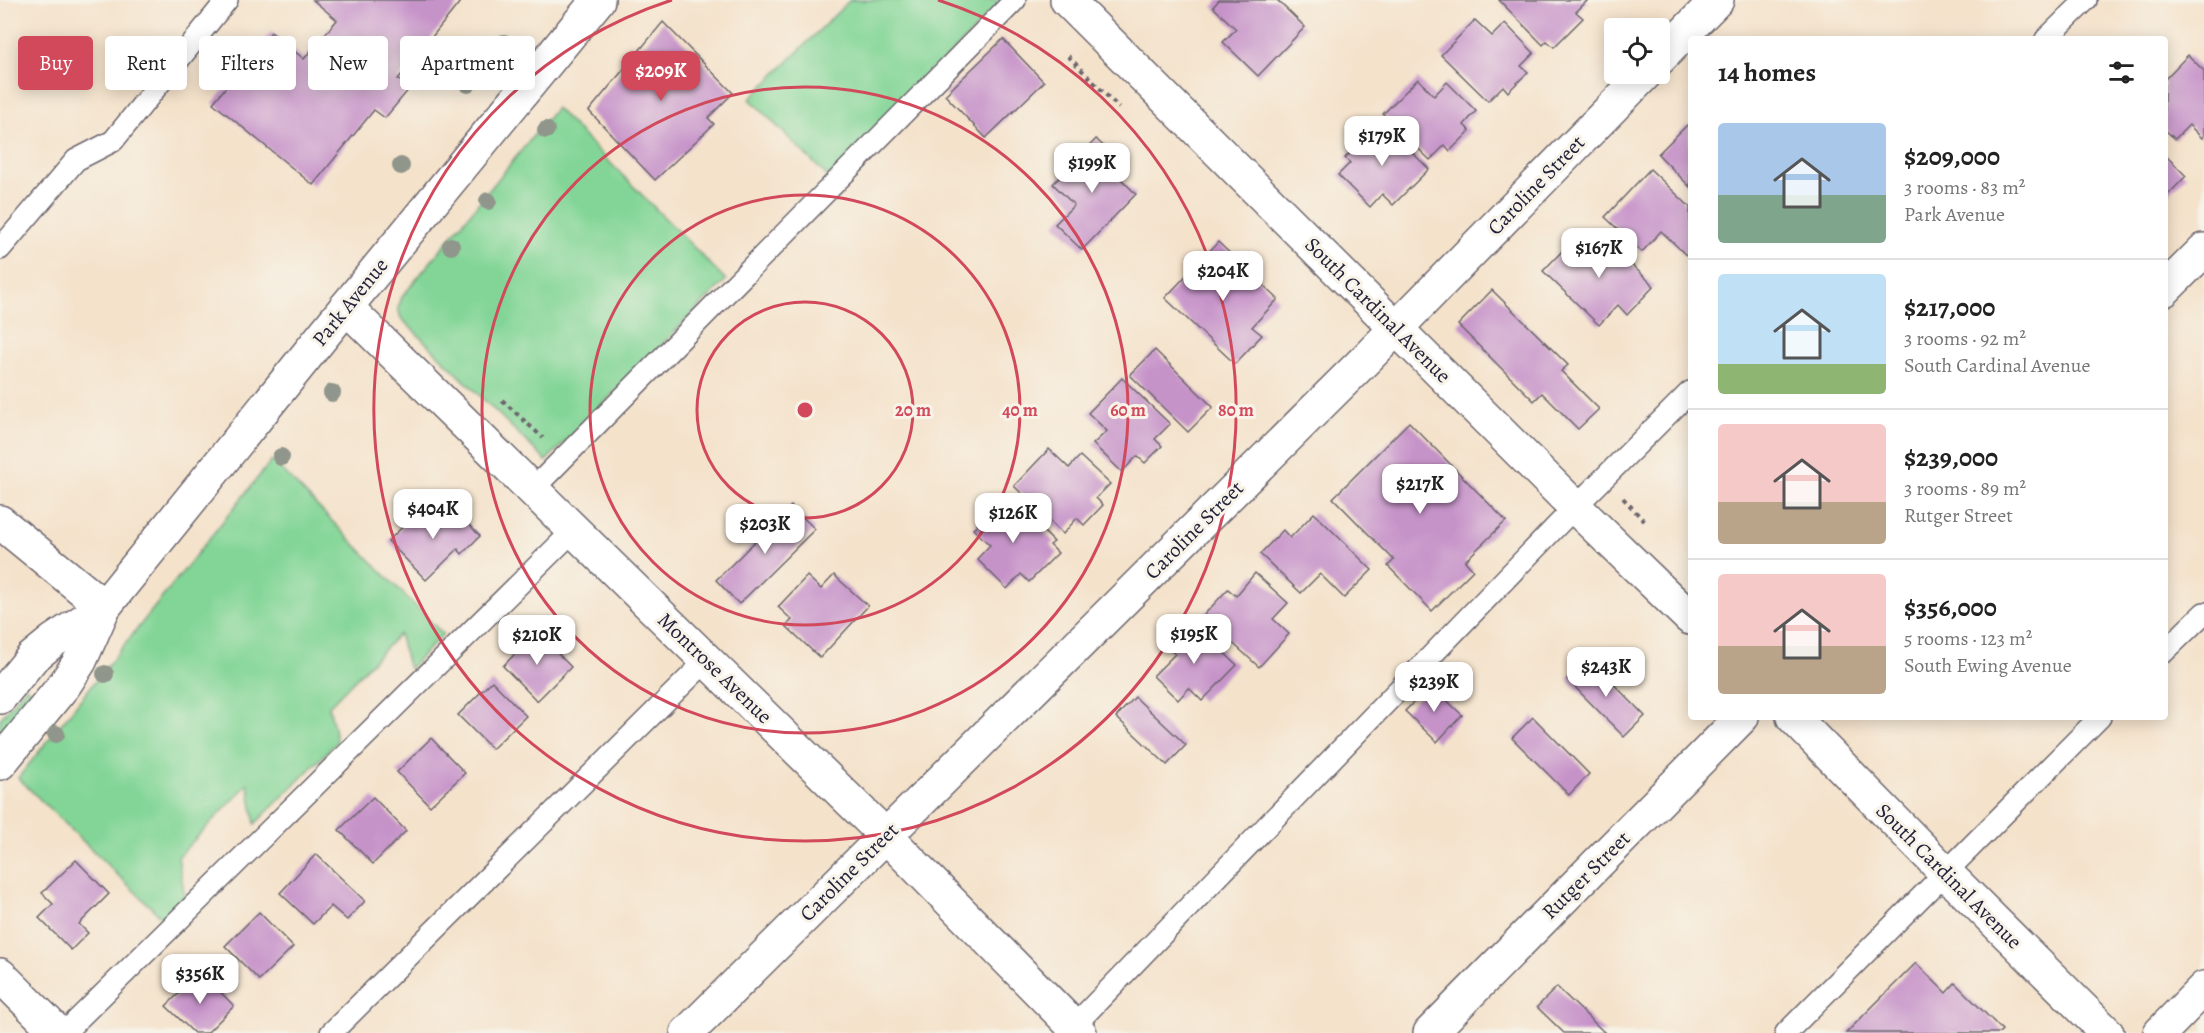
<!DOCTYPE html>
<html lang="en">
<head>
<meta charset="utf-8">
<style>
  body { margin:0; font-family:Alegreya,serif; background:#f2f2f2; color:#222; height:100vh; display:flex; flex-direction:column; font-size:22px; white-space:nowrap }
  * { box-sizing:border-box; margin:0 }
  p { font-size:20px; color:#767676 }
  .icon { flex:none; width:33px; height:33px; fill:none; stroke:currentColor; stroke-width:2; stroke-linecap:round; stroke-linejoin:round }
  .map { position:relative; flex:1; overflow:hidden }
  .drawer { position:absolute; left:1688px; top:36px; width:480px; height:684px; display:flex; flex-direction:column; background:#fff; border-radius:6px; box-shadow:0 3px 15px #0003 }
  .drawer>* { flex:none }
  .top-card { position:absolute; left:18px; top:36px; width:570px; height:54px; display:flex; gap:12px }
  .buttons { position:absolute; left:1604px; top:18px; display:grid; gap:12px }
  .buttons a { display:grid; place-items:center; width:66px; height:66px; border-radius:6px; background:#fff; box-shadow:0 3px 15px #0003; font-size:30px }
  .price { position:absolute; translate:-50% -51px; padding:0 14px; border-radius:12px; background:#fff; color:#222; font-size:20px; line-height:39px; filter:drop-shadow(0 2px 3px #0008) }
  .price::after { content:''; position:absolute; left:50%; top:36px; width:18px; height:14px; margin-left:-9px; background:inherit; clip-path:polygon(0 0,100% 0,50% 100%) }
  .price.current { background:#d1495b; color:#fff }
  ul { padding:0; list-style:none }
  li { display:flex; align-items:center; gap:18px; height:150px; padding:0 30px }
  li+li { border-top:2px solid #e0e0e0 }
  li span { display:grid; place-items:center; flex:none; width:168px; height:120px; border-radius:6px; color:#555 }
  li>.icon { margin-inline-start:auto }
  span .icon { width:72px; height:72px; fill:#fffc; stroke-width:1 }
  li b { font-size:26px }
  h2 { display:flex; justify-content:space-between; align-items:center; height:72px; padding:0 30px; font-size:26px }
  .chip { padding:0 21px; border-radius:6px; background:#fff; box-shadow:0 3px 15px #0003; font-size:21px; line-height:54px }
  .chip.current { background:#d1495b; color:#fff }
  .map>svg:first-child { display:block }
</style>
</head>
<body>
<div class="map">
<svg width="2204" height="1033" viewBox="0 0 2204 1033">
  <rect width="100%" height="100%" fill="#f7f3e8"/>
  <filter id="ink" filterUnits="userSpaceOnUse"><feTurbulence type="fractalNoise" baseFrequency=".0167" numOctaves="2"/><feDisplacementMap in="SourceGraphic" scale="12" xChannelSelector="R" yChannelSelector="G"/><feConvolveMatrix kernelMatrix="1 2 1 2 8 2 1 2 1" color-interpolation-filters="sRGB"/></filter>
  <filter id="wash" filterUnits="userSpaceOnUse"><feTurbulence type="fractalNoise" baseFrequency=".008" numOctaves="4" result="noise"/><feDisplacementMap in="SourceGraphic" scale="24" xChannelSelector="R" yChannelSelector="G"/><feGaussianBlur stdDeviation="1.35" result="paint"/><feColorMatrix in="noise" values="0 0 0 0 0 0 0 0 0 0 0 0 0 0 0 0 0 1.4 0 .05"/><feComposite in="paint" operator="in"/></filter>
  <g filter="url(#wash)">
    <rect width="100%" height="100%" fill="#f4e2cb"/>
    <g fill="#82d596" stroke="#527c68" stroke-width="1.5">
      <polygon points="850,0 1004,0 829,178 750,99"/>
      <polygon points="556,108 726,280 546,461 401,318 398,308 402,297"/>
      <polygon points="272,460 443,634 409,669 399,634 329,706 337,742 255,824 248,784 178,857 185,897 162,918 18,778"/>
      <polygon points="26,687 35,696 0,739 0,719"/>
    </g>
    <g id="blocks">
      <g fill="#c693c9">
        <polygon points="313,0 458,0 460,2 398,79 410,88 385,118 374,110 313,185 213,103 271,32 304,59 337,20"/>
        <polygon points="1219,0 1277,0 1305,27 1258,76 1223,42 1236,29 1213,7"/>
        <polygon points="1499,0 1588,0 1576,12 1583,18 1554,47 1547,41 1543,45"/>
        <polygon points="1475,20 1492,36 1505,23 1534,53 1521,66 1528,72 1508,92 1503,86 1488,101 1441,55"/>
        <polygon points="663,22 733,93 708,118 714,124 655,180 589,111"/>
        <polygon points="1003,39 1044,82 986,138 945,95"/>
        <polygon points="2188,55 2204,71 2204,135 2202,138 2189,125 2175,139 2164,129 2164,80"/>
        <polygon points="1418,79 1434,96 1447,82 1476,111 1464,125 1470,131 1450,151 1445,145 1430,160 1383,114"/>
        <polygon points="1381,122 1429,169 1393,205 1382,194 1370,207 1338,175 1350,163 1345,158"/>
        <polygon points="1687,125 1690,128 1690,187 1658,154"/>
        <polygon points="1096,139 1119,161 1111,169 1136,194 1082,250 1055,224 1074,205 1053,184"/>
        <polygon points="2164,154 2186,176 2164,199"/>
        <polygon points="1650,169 1690,207 1690,250 1686,255 1661,231 1642,252 1605,217"/>
        <polygon points="1596,231 1654,286 1627,315 1618,305 1599,325 1543,271 1564,249 1571,257"/>
        <polygon points="1218,242 1278,299 1252,327 1262,335 1235,364 1165,298"/>
        <polygon points="1492,290 1568,365 1561,371 1599,409 1578,429 1542,393 1534,401 1458,325"/>
        <polygon points="1155,350 1213,407 1188,432 1130,375"/>
        <polygon points="1122,378 1170,424 1155,439 1162,446 1145,463 1137,456 1122,472 1093,444 1107,431 1088,413"/>
        <polygon points="1409,422 1506,521 1465,561 1473,570 1432,611 1388,566 1394,560 1333,498"/>
        <polygon points="1049,449 1069,468 1080,456 1110,484 1096,498 1103,505 1084,525 1077,518 1063,534 1014,486"/>
        <polygon points="1007,495 1054,542 1050,545 1058,553 1029,582 1021,574 1007,589 977,559 990,545 973,529"/>
        <polygon points="424,506 437,519 450,506 480,536 462,554 458,549 426,580 388,541"/>
        <polygon points="791,506 815,529 739,604 716,580"/>
        <polygon points="1314,513 1372,570 1344,598 1320,574 1301,593 1260,554 1283,530 1290,538"/>
        <polygon points="1255,573 1288,603 1273,619 1289,634 1259,667 1203,616 1228,589 1236,596"/>
        <polygon points="834,575 868,606 820,658 786,626 792,620 778,607 807,576 821,589"/>
        <polygon points="1192,622 1237,665 1202,701 1189,688 1178,700 1153,676 1175,654 1167,647"/>
        <polygon points="537,632 571,667 537,701 503,666"/>
        <polygon points="1588,658 1645,716 1624,737 1567,679"/>
        <polygon points="492,681 526,716 492,749 458,715"/>
        <polygon points="1431,685 1462,715 1437,742 1405,711"/>
        <polygon points="1135,697 1186,745 1167,765 1116,717"/>
        <polygon points="1533,717 1589,774 1569,795 1512,738"/>
        <polygon points="431,738 465,773 430,806 397,772"/>
        <polygon points="373,797 406,831 373,864 339,830"/>
        <polygon points="316,854 365,901 347,920 331,906 313,924 280,893"/>
        <polygon points="76,860 109,894 79,924 88,933 71,950 39,918 53,904 42,893"/>
        <polygon points="259,912 293,947 259,980 225,946"/>
        <polygon points="1916,963 1946,993 1955,983 2002,1030 1999,1033 1846,1033"/>
        <polygon points="201,972 234,1006 207,1033 194,1033 166,1006"/>
        <polygon points="1557,987 1605,1033 1564,1033 1537,1007"/>
      </g>
    </g>
  </g>
  <g filter="url(#ink)">
    <use href="#blocks" fill-opacity="0" stroke="#6c656d" stroke-width="1.5"/>
    <g fill="none" stroke-linecap="round" stroke-linejoin="round">
      <defs>
        <g id="service">
          <polyline points="2046,39 2086,0"/>
          <polyline points="0,249 76,160 113,141 227,0"/>
          <polyline points="533,489 1015,0"/>
          <polyline points="2164,652 2204,613"/>
          <polyline points="64,1033 574,530"/>
          <polyline points="331,1033 707,660"/>
          <polyline points="1067,1033 1575,507 1690,392"/>
          <polyline points="1786,1033 2100,717"/>
        </g>
        <g id="minor">
          <polyline points="1067,0 1575,507 1690,618"/>
          <polyline points="1659,59 1717,0"/>
          <polyline points="2164,290 2204,250"/>
          <polyline points="346,307 885,835 1080,1033"/>
          <polyline points="0,522 104,607"/>
          <polyline points="0,697 32,658 53,641 104,607"/>
          <polyline points="1793,717 1945,872 2107,1033"/>
          <polyline points="0,763 65,684 80,661 104,607 346,307 598,0"/>
          <polyline points="0,975 58,1033"/>
          <polyline points="687,1033 1371,354 1645,74"/>
          <polyline points="1430,1033 1742,717"/>
          <polyline points="2160,1033 2204,988"/>
        </g>
      </defs>
      <use href="#service" stroke="#6c656d" stroke-width="24"/>
      <use href="#minor" stroke="#6c656d" stroke-width="36"/>
      <g stroke="#6c656d" stroke-width="4" stroke-dasharray="4.5 4.5" stroke-linecap="butt">
        <polyline points="1068,56 1119,108"/>
        <polyline points="502,400 543,438"/>
        <polyline points="1623,498 1646,523"/>
      </g>
      <use href="#service" stroke="#fff" stroke-width="21"/>
      <use href="#minor" stroke="#fff" stroke-width="33"/>
    </g>
    <g fill="#90968b">
      <circle cx="504" cy="43" r="9"/>
      <circle cx="468" cy="84" r="9"/>
      <circle cx="546" cy="130" r="9"/>
      <circle cx="401" cy="166" r="9"/>
      <circle cx="488" cy="201" r="9"/>
      <circle cx="451" cy="246" r="9"/>
      <circle cx="332" cy="393" r="9"/>
      <circle cx="281" cy="457" r="9"/>
      <circle cx="105" cy="674" r="9"/>
      <circle cx="56" cy="734" r="9"/>
    </g>
  </g>
  <g fill="none" stroke="#d1495b" stroke-width="3">
    <circle cx="805" cy="410" r="108"/>
    <circle cx="805" cy="410" r="215"/>
    <circle cx="805" cy="410" r="323"/>
    <path d="M938 0A431 431 0 1 1 672 0"/>
  </g>
  <g text-anchor="middle" stroke-width="6" stroke-linejoin="round" paint-order="stroke">
    <g font-size="21" fill="#22223b" stroke="#f7f3e8">
      <text transform="translate(1536 185) rotate(-46)" y="7">Caroline Street</text>
      <text transform="translate(350 302) rotate(-51)" y="7">Park Avenue</text>
      <text transform="translate(1378 310) rotate(45)" y="7">South Cardinal Avenue</text>
      <text transform="translate(1194 530) rotate(-45)" y="7">Caroline Street</text>
      <text transform="translate(715 668) rotate(44)" y="7">Montrose Avenue</text>
      <text transform="translate(849 872) rotate(-45)" y="7">Caroline Street</text>
      <text transform="translate(1586 875) rotate(-45)" y="7">Rutger Street</text>
      <text transform="translate(1949 876) rotate(45)" y="7">South Cardinal Avenue</text>
    </g>
  </g>
  <circle cx="805" cy="410" r="9" fill="#d1495b" stroke="#f7f3e8" stroke-width="3"/>
  <g font-size="18" text-anchor="middle" font-weight="bold" fill="#d1495b" stroke="#f7f3e8" stroke-width="6" stroke-linejoin="round" paint-order="stroke">
    <text x="913" y="416">20 m</text>
    <text x="1020" y="416">40 m</text>
    <text x="1128" y="416">60 m</text>
    <text x="1236" y="416">80 m</text>
  </g>
</svg>
<div class="buttons">
<a><svg class="icon" aria-label="locate" viewBox="0 0 24 24"><circle cx="12" cy="12" r="6"/><path d="M12 2v4M12 18v4M2 12h4M18 12h4"/></svg></a>
</div>
<b class="price current" style="left:661px;top:102px">$209K</b>
<b class="price" style="left:1382px;top:167px">$179K</b>
<b class="price" style="left:1092px;top:194px">$199K</b>
<b class="price" style="left:1599px;top:279px">$167K</b>
<b class="price" style="left:1223px;top:302px">$204K</b>
<b class="price" style="left:1420px;top:515px">$217K</b>
<b class="price" style="left:433px;top:540px">$404K</b>
<b class="price" style="left:1013px;top:544px">$126K</b>
<b class="price" style="left:765px;top:555px">$203K</b>
<b class="price" style="left:1194px;top:665px">$195K</b>
<b class="price" style="left:537px;top:666px">$210K</b>
<b class="price" style="left:1606px;top:698px">$243K</b>
<b class="price" style="left:1434px;top:713px">$239K</b>
<b class="price" style="left:200px;top:1005px">$356K</b>
<div class="top-card">
<a class="chip current">Buy</a>
<a class="chip">Rent</a>
<a class="chip">Filters</a>
<a class="chip">New</a>
<a class="chip">Apartment</a>
</div>
<section class="drawer">
<h2>14 homes<svg class="icon" aria-label="filters" viewBox="0 0 24 24"><path d="M4 7h16M4 17h16"/><circle cx="9" cy="7" r="2"/><circle cx="15" cy="17" r="2"/></svg></h2>
<ul>
<li><span style="background:linear-gradient(#a9c7e8 60%,#7fa58c 0)"><svg class="icon" aria-label="home" viewBox="0 0 24 24"><path d="M3 11l9-7 9 7M6 9v11h12V9"/></svg></span><div><b>$209,000</b><p>3 rooms · 83 m²</p><p>Park Avenue</p></div></li>
<li><span style="background:linear-gradient(#bfe0f5 75%,#8fb573 0)"><svg class="icon" aria-label="home" viewBox="0 0 24 24"><path d="M3 11l9-7 9 7M6 9v11h12V9"/></svg></span><div><b>$217,000</b><p>3 rooms · 92 m²</p><p>South Cardinal Avenue</p></div></li>
<li><span style="background:linear-gradient(#f6c9c9 65%,#b9a48a 0)"><svg class="icon" aria-label="home" viewBox="0 0 24 24"><path d="M3 11l9-7 9 7M6 9v11h12V9"/></svg></span><div><b>$239,000</b><p>3 rooms · 89 m²</p><p>Rutger Street</p></div></li>
<li><span style="background:linear-gradient(#f6c9c9 60%,#b9a48a 0)"><svg class="icon" aria-label="home" viewBox="0 0 24 24"><path d="M3 11l9-7 9 7M6 9v11h12V9"/></svg></span><div><b>$356,000</b><p>5 rooms · 123 m²</p><p>South Ewing Avenue</p></div></li>
</ul>
</section>
</div>
</body>
</html>
